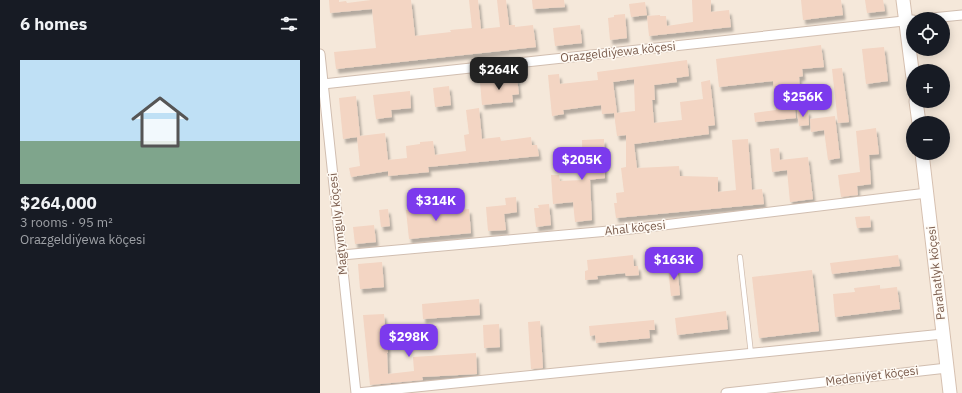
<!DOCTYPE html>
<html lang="en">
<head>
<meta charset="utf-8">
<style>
  body { margin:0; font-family:"IBM Plex Sans",sans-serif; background:#242831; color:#f1f3f6; height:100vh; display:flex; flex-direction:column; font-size:15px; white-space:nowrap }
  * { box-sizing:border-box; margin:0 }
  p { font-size:13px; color:#9ea1a6 }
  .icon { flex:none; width:22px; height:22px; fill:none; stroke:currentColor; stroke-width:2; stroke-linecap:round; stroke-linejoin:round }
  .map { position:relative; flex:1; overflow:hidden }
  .drawer { display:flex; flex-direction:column; background:#171b24; width:320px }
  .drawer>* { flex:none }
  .fabs { position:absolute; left:586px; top:12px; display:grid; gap:8px }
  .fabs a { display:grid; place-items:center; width:44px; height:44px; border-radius:50%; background:#171b24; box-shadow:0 2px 10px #0003; font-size:20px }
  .price { position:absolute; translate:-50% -34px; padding:0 9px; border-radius:8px; background:#7c3aed; color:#fff; font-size:13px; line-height:26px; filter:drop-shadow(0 1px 2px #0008) }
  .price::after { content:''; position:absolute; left:50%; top:24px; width:12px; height:9px; margin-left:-6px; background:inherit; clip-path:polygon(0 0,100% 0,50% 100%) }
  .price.on { background:#222; color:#fff }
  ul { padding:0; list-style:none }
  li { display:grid; align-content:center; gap:8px; height:212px; padding:0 20px }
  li+li { border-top:1px solid #363941 }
  li span { display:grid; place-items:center; height:124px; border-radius:0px; color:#555 }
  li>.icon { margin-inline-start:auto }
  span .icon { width:72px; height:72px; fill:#fffc; stroke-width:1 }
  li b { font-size:17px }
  h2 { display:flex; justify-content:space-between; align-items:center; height:48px; padding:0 20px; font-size:17px }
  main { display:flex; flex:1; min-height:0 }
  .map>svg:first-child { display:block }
</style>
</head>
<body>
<main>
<section class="drawer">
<h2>6 homes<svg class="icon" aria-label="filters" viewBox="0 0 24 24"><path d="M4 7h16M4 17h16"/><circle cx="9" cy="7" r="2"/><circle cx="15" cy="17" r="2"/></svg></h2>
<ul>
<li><span style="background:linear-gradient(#bfe0f5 65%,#7fa58c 0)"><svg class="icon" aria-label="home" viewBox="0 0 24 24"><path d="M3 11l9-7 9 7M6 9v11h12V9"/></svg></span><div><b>$264,000</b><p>3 rooms · 95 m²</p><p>Orazgeldiýewa köçesi</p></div></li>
</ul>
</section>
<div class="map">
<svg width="642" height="393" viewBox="0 0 642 393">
  <defs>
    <filter id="shadow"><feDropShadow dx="2.5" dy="4.5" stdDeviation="1" flood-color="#0004"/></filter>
  </defs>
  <rect width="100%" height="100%" fill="#fdf6ec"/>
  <path fill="#f5e8da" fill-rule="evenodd" d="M 0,0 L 642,0 L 642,393 L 0,393 ZM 593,19 L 623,19 L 623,49 L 593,49 ZM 593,71 L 623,71 L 623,101 L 593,101 ZM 593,123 L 623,123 L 623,153 L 593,153 Z"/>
  <g fill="#f3d5c3" fill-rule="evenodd" filter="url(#shadow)">
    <polygon points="9,0 19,0 19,2 26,1 27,3 51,0 91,0 95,36 131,32 130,30 152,28 149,0 158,0 161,29 180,27 177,0 186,0 189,25 195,25 195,27 213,25 216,47 16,69 14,52 56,48 52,9 10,13"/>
    <polygon points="212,0 244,0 245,7 213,9"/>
    <polygon points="372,0 391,0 391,12 409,10 411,27 329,36 327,16 340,15 340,16 346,16 347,26 373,22"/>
    <polygon points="481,0 521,0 523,15 483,20"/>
    <polygon points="545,0 563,0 565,11 547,13"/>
    <polygon points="325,2 327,15 311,17 309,4"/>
    <polygon points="305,14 307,38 290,40 288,18 294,17 294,15"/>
    <polygon points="260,25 262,43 235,46 233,28"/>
    <polygon points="501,45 504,67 482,69 483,76 479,77 480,92 473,93 476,118 435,122 434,113 456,110 453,81 399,87 396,59"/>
    <polygon points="564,47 568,81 546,84 542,49"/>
    <path d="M 367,60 L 369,76 L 356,78 L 357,82 L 334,85 L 335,100 L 332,100 L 334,123 L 362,120 L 360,102 L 383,99 L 381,82 L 390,80 L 395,125 L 388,126 L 389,134 L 314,144 L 317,168 L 359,166 L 360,176 L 398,177 L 398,192 L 416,190 L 412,140 L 428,139 L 432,190 L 442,189 L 444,204 L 296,218 L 294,203 L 297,203 L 296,193 L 304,192 L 301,168 L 306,167 L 306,135 L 297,136 L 294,113 L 282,114 L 281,105 L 243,110 L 244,114 L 232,116 L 228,75 L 239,74 L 240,84 L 278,80 L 277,72 ZM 314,79 L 315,111 L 297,113 L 293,82 Z"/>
    <polygon points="522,68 529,122 518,123 512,69"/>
    <polygon points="197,78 199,94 192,95 193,102 162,105 160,82"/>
    <polygon points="129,86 131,105 115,107 113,88"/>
    <polygon points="90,91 91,108 71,110 72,117 56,119 53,95"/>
    <polygon points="36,96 40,136 65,133 68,160 87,158 86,146 100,144 100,142 113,141 115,155 146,151 144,135 149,134 146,110 159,108 162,139 180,137 181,141 211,137 212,145 217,145 219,156 108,167 109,172 68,176 68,171 31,177 29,168 40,166 37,137 23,139 19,98"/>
    <polygon points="488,110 489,125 479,126 477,111"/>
    <polygon points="515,116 520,158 508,160 504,130 491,132 490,119"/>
    <polygon points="556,128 559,154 549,155 551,184 537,186 538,195 521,197 518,175 540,172 536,131"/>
    <polygon points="284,139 285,178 267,180 270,180 272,220 255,222 253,202 233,204 231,175 239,175 240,181 263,180 262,140"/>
    <polygon points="459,148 460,160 488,157 493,199 470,202 467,170 452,172 450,149"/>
    <polygon points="196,197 197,212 184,214 186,230 168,231 166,207 186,205 185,198"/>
    <polygon points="98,201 99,209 129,206 129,211 149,209 151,233 89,239 86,210 88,210 87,202"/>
    <polygon points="229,204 231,225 216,227 214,208 219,208 218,205"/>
    <polygon points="68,209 70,226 61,227 59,210"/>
    <polygon points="550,216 551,227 537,228 535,217"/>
    <polygon points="54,225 56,242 35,244 33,227"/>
    <polygon points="313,255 314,266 318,266 319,275 306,276 305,273 277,276 278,279 265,280 265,271 268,270 267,260"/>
    <polygon points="578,255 580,266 512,274 510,263"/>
    <polygon points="62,262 64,287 40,289 38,264"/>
    <polygon points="357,266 360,295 351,296 348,267"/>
    <polygon points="492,270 499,331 439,338 432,277"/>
    <polygon points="560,285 560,289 577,287 580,309 515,317 513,294 535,292 534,288"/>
    <polygon points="159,299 160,315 103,319 102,304"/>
    <polygon points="406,311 408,329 357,335 355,318"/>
    <polygon points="64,314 68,353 67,353 68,374 94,371 93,357 156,353 157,374 102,377 103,380 50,385 43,315"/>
    <polygon points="334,320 335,330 329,330 330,338 276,343 275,335 270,336 269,326"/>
    <polygon points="220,321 223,368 211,369 208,322"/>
    <polygon points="179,324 180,347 164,348 163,325"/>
  </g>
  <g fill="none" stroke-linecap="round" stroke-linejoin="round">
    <defs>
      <polyline id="lane" points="420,257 431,354"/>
      <g id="street">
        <polyline points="602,19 642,15"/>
        <polyline points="0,54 36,393"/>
        <polyline points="3,84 593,20"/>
        <polyline points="22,255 311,229 607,193"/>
        <polyline points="37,393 623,334"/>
        <polyline points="406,393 627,368"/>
      </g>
      <g id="secondary">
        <polyline points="583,0 593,78"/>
        <polyline points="596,101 599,123"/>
        <polyline points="602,153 630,393"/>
      </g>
    </defs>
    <use href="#lane" stroke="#d1beb0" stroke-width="6"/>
    <use href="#street" stroke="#d1beb0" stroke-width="11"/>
    <use href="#secondary" stroke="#d6c0b0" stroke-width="15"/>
    <use href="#lane" stroke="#fff" stroke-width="4.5"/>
    <use href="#street" stroke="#fff" stroke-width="9"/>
    <use href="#secondary" stroke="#fff" stroke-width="13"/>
  </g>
  <g text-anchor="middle" stroke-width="3" stroke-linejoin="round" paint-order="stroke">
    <g font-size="12" fill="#7a5c4d" stroke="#fffaf3">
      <text transform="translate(298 52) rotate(-6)" y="4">Orazgeldiýewa köçesi</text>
      <text transform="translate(18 224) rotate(-96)" y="4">Magtymguly köçesi</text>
      <text transform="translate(315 228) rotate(-6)" y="4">Ahal köçesi</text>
      <text transform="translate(616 273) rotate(-96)" y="4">Parahatlyk köçesi</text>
      <text transform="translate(552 376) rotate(-7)" y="4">Medeniýet köçesi</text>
    </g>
  </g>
</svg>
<div class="fabs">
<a><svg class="icon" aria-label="locate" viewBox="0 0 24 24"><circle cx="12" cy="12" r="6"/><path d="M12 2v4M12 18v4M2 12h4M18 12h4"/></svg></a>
<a>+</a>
<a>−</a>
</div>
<b class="price on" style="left:179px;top:91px">$264K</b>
<b class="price" style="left:483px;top:118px">$256K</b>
<b class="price" style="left:262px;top:181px">$205K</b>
<b class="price" style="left:116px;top:222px">$314K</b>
<b class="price" style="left:354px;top:281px">$163K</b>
<b class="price" style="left:89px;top:358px">$298K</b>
</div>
</main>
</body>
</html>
